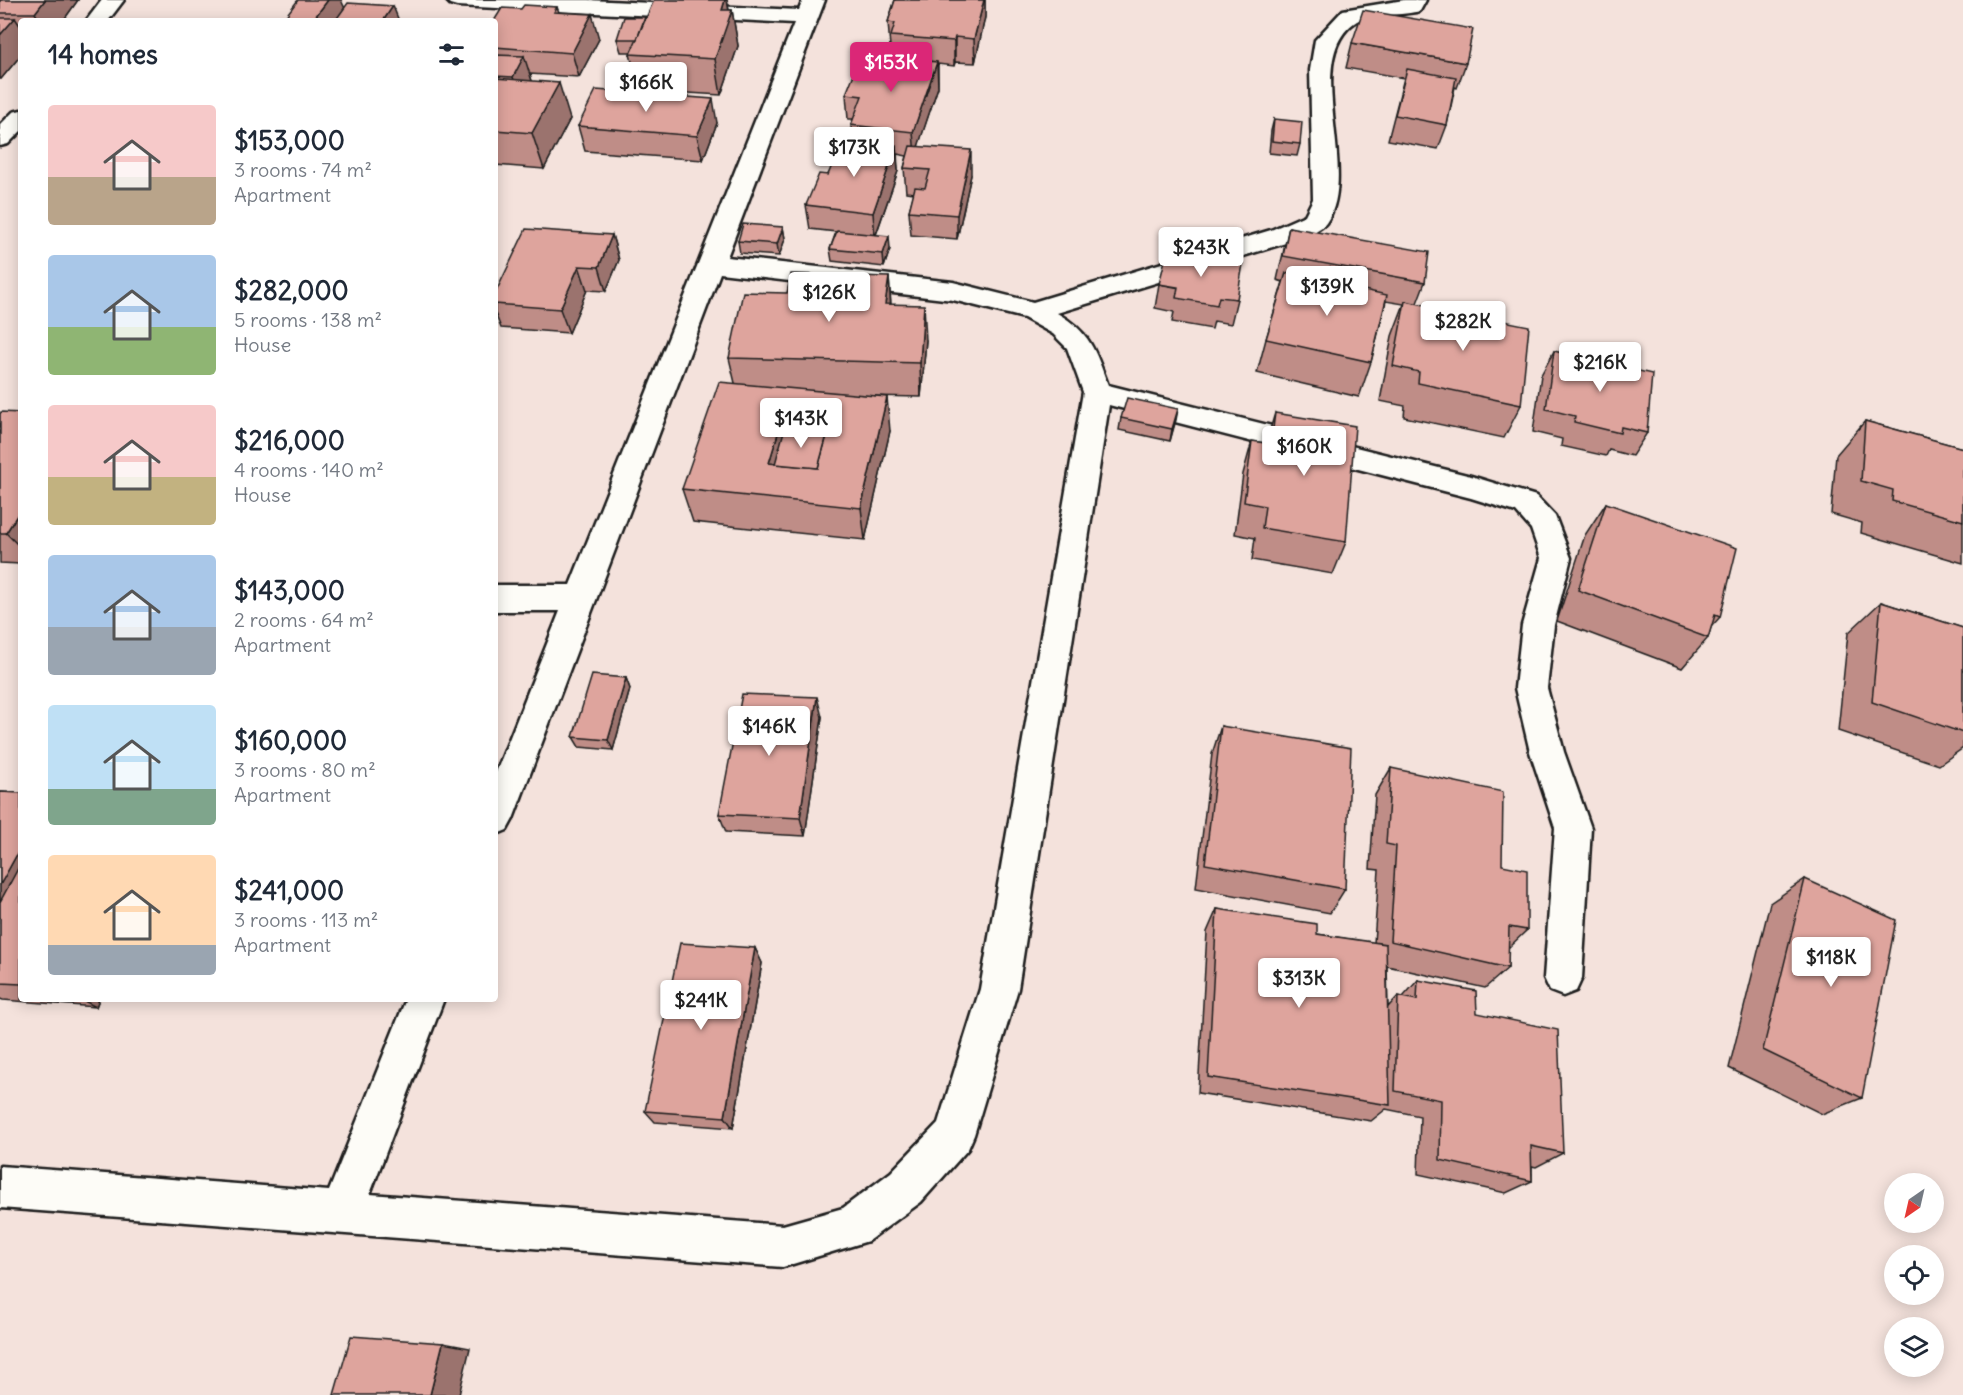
<!DOCTYPE html>
<html lang="en">
<head>
<meta charset="utf-8">
<style>
  body { margin:0; font-family:Delius,sans-serif; background:#f6f6f7; color:#1f2937; height:100vh; display:flex; flex-direction:column; font-size:22px; white-space:nowrap }
  * { box-sizing:border-box; margin:0 }
  p { font-size:20px; color:#747a83 }
  .icon { flex:none; width:33px; height:33px; fill:none; stroke:currentColor; stroke-width:2; stroke-linecap:round; stroke-linejoin:round }
  .map { position:relative; flex:1; overflow:hidden }
  .panel { position:absolute; left:18px; top:18px; width:480px; height:984px; display:flex; flex-direction:column; background:#fff; border-radius:6px; box-shadow:0 3px 15px #0003 }
  .panel>* { flex:none }
  .needle { width:39px; rotate:214deg }
  .buttons { position:absolute; left:1884px; top:1173px; display:grid; gap:12px }
  .buttons a { display:grid; place-items:center; width:60px; height:60px; border-radius:50%; background:#fff; box-shadow:0 3px 15px #0003; font-size:30px }
  .price { position:absolute; translate:-50% -51px; padding:0 14px; border-radius:6px; background:#fff; color:#222; font-size:20px; line-height:39px; filter:drop-shadow(0 2px 3px #0008) }
  .price::after { content:''; position:absolute; left:50%; top:36px; width:18px; height:14px; margin-left:-9px; background:inherit; clip-path:polygon(0 0,100% 0,50% 100%) }
  .price.on { background:#db2777; color:#fff }
  ul { padding:0; list-style:none }
  li { display:flex; align-items:center; gap:18px; height:150px; padding:0 30px }
  li span { display:grid; place-items:center; flex:none; width:168px; height:120px; border-radius:6px; color:#555 }
  li>.icon { margin-inline-start:auto }
  span .icon { width:72px; height:72px; fill:#fffc; stroke-width:1 }
  li b { font-size:26px }
  h2 { display:flex; justify-content:space-between; align-items:center; height:72px; padding:0 30px; font-size:26px }
  .map>svg:first-child { display:block }
</style>
</head>
<body>
<div class="map">
<svg width="1963" height="1395" viewBox="0 0 1963 1395">
  <rect width="100%" height="100%" fill="#f4e2dc"/>
  <filter id="ink" filterUnits="userSpaceOnUse"><feTurbulence type="fractalNoise" baseFrequency=".0167" numOctaves="2"/><feDisplacementMap in="SourceGraphic" scale="12" xChannelSelector="R" yChannelSelector="G"/><feConvolveMatrix kernelMatrix="1 2 1 2 8 2 1 2 1" color-interpolation-filters="sRGB"/></filter>
  <g filter="url(#ink)">
    <g fill="none" stroke-linecap="round" stroke-linejoin="round">
      <defs>
        <g id="street">
          <polygon points="102,0 124,0 108,21 86,21"/>
          <path d="M 446,0 L 588,0 L 799,10 L 803,0 L 825,0 L 727,257 L 953,282 L 1033,302 L 1271,230 L 1305,215 L 1313,199 L 1310,70 L 1315,40 L 1343,10 L 1404,0 L 1426,0 L 1420,11 C 1406,15 1367,15 1357,21 C 1299,57 1362,173 1326,223 C 1319,232 1299,237 1289,242 L 1057,313 C 1090,332 1095,350 1108,385 L 1471,476 L 1536,496 L 1555,516 L 1571,558 L 1554,625 L 1547,688 L 1564,752 L 1591,828 L 1582,978 L 1576,991 L 1563,996 L 1550,991 L 1544,978 L 1555,828 L 1530,752 L 1515,688 L 1522,625 L 1541,558 L 1531,529 L 1516,512 L 1471,498 L 1109,405 L 1018,989 L 974,1135 L 968,1149 L 921,1202 L 868,1241 L 783,1267 L 0,1208 L 0,1166 L 329,1191 L 406,999 L 444,999 L 370,1194 L 783,1225 L 843,1208 L 891,1172 L 938,1123 L 980,989 L 1083,392 L 1067,348 L 1053,334 L 1024,318 L 953,300 L 720,273 L 513,819 L 507,830 L 495,835 L 495,775 L 560,611 L 495,611 L 495,585 L 570,585 L 794,23 L 457,6 L 450,4 Z"/>
          <polygon points="21,110 21,131 8,144 0,146 0,125 13,112"/>
        </g>
      </defs>
      <use href="#street" stroke="#1c1c1c" stroke-width="5"/>
      <use href="#street" fill="#fdfcf7" fill-rule="evenodd"/>
    </g>
    <g fill="#bf8d87" stroke="#1c1c1c" stroke-width="1.5">
      <polygon points="0,0 78,0 63,21 21,21 21,55 1,79 0,79"/>
      <polygon points="671,0 727,0 729,10 732,10 738,46 721,95 639,90 630,54 631,52 621,52 617,39"/>
      <polygon points="895,0 985,0 985,17 975,63 955,62 954,66 938,64 938,87 918,146 971,175 957,239 911,235 909,211 914,193 906,192 904,168 907,156 897,154 898,171 876,235 890,249 884,267 832,261 830,249 836,232 810,229 806,205 852,141 851,125 853,119 848,119 846,94 898,63 899,61 893,61 892,47 890,47 888,22"/>
      <polygon points="557,7 559,12 599,39 579,77 530,74 532,81 570,119 544,169 495,165 495,21 521,9"/>
      <polygon points="1352,43 1466,63 1457,88 1455,87 1447,125 1438,149 1388,140 1404,78 1346,68"/>
      <polygon points="1274,119 1300,144 1297,156 1269,153 1271,131"/>
      <polygon points="717,123 703,160 585,151 578,126"/>
      <polygon points="783,227 785,239 779,256 740,253 738,241"/>
      <polygon points="1289,227 1425,282 1417,303 1521,405 1504,438 1404,417 1405,406 1380,401 1392,336 1404,304 1386,301 1371,362 1359,397 1257,373 1266,339 1283,282 1277,280"/>
      <polygon points="612,235 619,260 606,291 587,290 569,333 501,328 495,313 495,294"/>
      <polygon points="889,277 891,304 926,340 921,397 869,396 890,431 865,540 693,522 682,489 735,383 729,358 787,293"/>
      <polygon points="1159,284 1237,299 1231,324 1214,321 1212,329 1172,322 1174,312 1155,308"/>
      <polygon points="1554,351 1647,433 1632,456 1609,450 1606,456 1561,446 1562,439 1533,432 1541,375"/>
      <polygon points="1178,409 1170,441 1119,430 1121,418"/>
      <polygon points="21,413 21,564 0,563 0,414"/>
      <polygon points="1275,413 1346,542 1333,574 1252,560 1255,538 1235,534 1243,474 1252,441 1266,443"/>
      <polygon points="1865,421 1963,448 1963,563 1861,533 1862,523 1831,514 1836,455"/>
      <polygon points="1606,503 1720,617 1711,627 1708,638 1682,668 1557,621 1585,535"/>
      <polygon points="1881,602 1963,628 1963,748 1939,765 1838,731 1848,633"/>
      <polygon points="626,678 630,689 613,750 579,747 573,737"/>
      <polygon points="822,717 805,836 726,832 719,814"/>
      <polygon points="1221,726 1345,889 1330,913 1196,888 1212,754"/>
      <polygon points="1391,768 1502,865 1527,930 1508,948 1508,968 1485,988 1387,966 1388,1007 1398,996 1403,997 1418,980 1477,1013 1563,1153 1536,1167 1532,1166 1532,1181 1506,1193 1418,1174 1420,1116 1386,1109 1371,1121 1198,1093 1207,932 1217,909 1317,934 1374,943 1379,870 1370,869 1375,795"/>
      <polygon points="0,792 21,793 21,999 99,999 96,1007 3,1000 0,999"/>
      <polygon points="1805,879 1862,1098 1822,1114 1729,1068 1770,903"/>
      <polygon points="755,948 762,963 733,1128 655,1122 645,1111"/>
    </g>
    <g fill="#9b736e" stroke="#1c1c1c" stroke-width="1.5">
      <polygon points="45,0 78,0 63,21 40,21 35,13"/>
      <polygon points="328,0 341,0 347,13 341,21 312,21"/>
      <polygon points="725,0 727,0 730,17 732,10 738,46 721,95 715,59 722,10"/>
      <polygon points="984,0 985,0 985,17 975,63 974,39"/>
      <polygon points="393,6 399,21 383,21"/>
      <polygon points="592,14 599,39 579,77 572,53"/>
      <polygon points="15,18 21,27 21,55 1,79 0,78 0,35"/>
      <polygon points="955,37 955,62 954,66 954,41"/>
      <polygon points="524,56 532,81 521,102 513,77"/>
      <polygon points="937,62 938,87 915,156 913,132"/>
      <polygon points="559,83 570,119 544,169 532,133"/>
      <polygon points="713,99 717,123 703,160 697,136"/>
      <polygon points="896,146 898,171 875,237 873,213"/>
      <polygon points="971,150 971,175 957,239 957,215"/>
      <polygon points="783,227 785,239 779,256 777,244"/>
      <polygon points="612,235 619,260 606,291 599,267"/>
      <polygon points="889,236 890,249 884,267 883,254"/>
      <polygon points="579,266 587,290 569,333 560,309"/>
      <polygon points="889,277 891,312 885,304"/>
      <polygon points="924,305 926,340 921,397 920,363"/>
      <polygon points="887,397 890,431 865,540 861,508"/>
      <polygon points="1178,409 1176,420 1170,441 1172,429"/>
      <polygon points="782,420 789,454 783,475 769,463"/>
      <polygon points="21,509 21,548 6,533"/>
      <polygon points="626,678 630,689 613,750 608,740"/>
      <polygon points="817,697 822,717 805,836 800,818"/>
      <polygon points="21,847 21,934 0,923 0,885"/>
      <polygon points="755,948 762,963 733,1128 725,1117"/>
      <polygon points="80,999 99,999 96,1007"/>
      <polygon points="443,1343 470,1348 459,1395 430,1395"/>
    </g>
    <g fill="#dea49d" stroke="#1c1c1c" stroke-width="1.5" fill-rule="evenodd">
      <polygon points="0,0 45,0 35,13 0,13"/>
      <polygon points="298,0 328,0 312,21 282,21"/>
      <polygon points="654,0 725,0 722,10 732,10 715,59 630,54"/>
      <polygon points="895,0 984,0 974,39 955,37 954,41 891,36 895,23 888,22"/>
      <polygon points="348,3 393,6 383,21 335,21"/>
      <polygon points="524,5 557,7 554,12 592,14 572,53 495,47 494,21 502,8 521,9"/>
      <polygon points="1363,10 1473,29 1466,63 1352,43"/>
      <polygon points="624,17 645,17 637,39 617,39"/>
      <polygon points="0,18 15,18 0,35"/>
      <polygon points="495,55 524,56 513,77 495,76"/>
      <polygon points="900,58 937,62 913,132 851,125 862,96 846,94 860,59 898,63"/>
      <polygon points="1407,69 1456,78 1447,125 1395,115"/>
      <polygon points="495,78 559,83 532,133 495,130"/>
      <polygon points="596,90 713,99 697,136 578,126"/>
      <polygon points="1274,119 1302,122 1300,144 1272,141"/>
      <polygon points="842,140 896,146 873,213 806,205 819,174 828,175"/>
      <polygon points="910,146 971,150 957,215 909,211 915,187 925,188 930,170 904,168"/>
      <polygon points="743,224 783,227 777,244 738,241"/>
      <polygon points="1289,227 1429,252 1425,282 1283,256"/>
      <polygon points="526,229 612,235 599,267 579,266 560,309 495,304 495,294"/>
      <polygon points="837,231 889,236 883,254 830,249"/>
      <polygon points="1167,252 1243,264 1237,299 1219,297 1217,305 1176,298 1178,287 1159,284"/>
      <polygon points="1286,273 1387,295 1371,362 1266,339"/>
      <polygon points="791,274 889,277 885,304 924,305 920,363 729,358 743,292 787,293"/>
      <polygon points="1405,301 1529,326 1521,405 1418,383 1419,372 1393,366"/>
      <polygon points="1554,351 1652,374 1647,433 1621,427 1620,433 1574,422 1575,416 1546,409"/>
      <path d="M 719,382 L 887,397 L 861,508 L 682,489 ZM 782,420 L 830,425 L 818,468 L 769,463 Z"/>
      <polygon points="1127,398 1178,409 1172,429 1121,418"/>
      <polygon points="1,412 21,413 21,509 6,533 0,533 0,414"/>
      <polygon points="1275,413 1355,426 1346,542 1262,528 1265,506 1244,502 1252,441 1271,444"/>
      <polygon points="1865,421 1963,448 1963,521 1892,501 1893,490 1861,481"/>
      <polygon points="784,431 827,435 818,468 775,464"/>
      <polygon points="1606,503 1737,548 1720,617 1715,615 1708,638 1578,590"/>
      <polygon points="1881,602 1963,628 1963,733 1872,702"/>
      <polygon points="592,675 626,678 608,740 573,737"/>
      <polygon points="742,694 817,697 800,818 719,814"/>
      <polygon points="1221,726 1351,748 1345,889 1205,864"/>
      <polygon points="1391,768 1503,792 1502,865 1527,870 1527,930 1509,927 1508,968 1390,941 1396,846 1386,844"/>
      <polygon points="0,792 21,793 21,847 0,885"/>
      <polygon points="21,863 21,984 0,983 0,902"/>
      <polygon points="1805,879 1896,920 1862,1098 1763,1050"/>
      <polygon points="1217,909 1317,924 1317,934 1386,944 1390,1105 1208,1077"/>
      <polygon points="680,943 755,948 725,1117 645,1111"/>
      <polygon points="1418,980 1476,991 1477,1013 1558,1030 1563,1153 1531,1146 1532,1181 1440,1160 1441,1100 1395,1091 1398,996 1417,1000"/>
      <polygon points="351,1336 443,1343 430,1395 334,1395"/>
    </g>
  </g>
</svg>
<div class="buttons">
<a><svg class="needle" viewBox="-14 -14 28 28"><path d="M0-13l5 13h-10z" fill="#e53935"/><path d="M0 13l5-13h-10z" fill="#747a83"/></svg></a>
<a><svg class="icon" aria-label="locate" viewBox="0 0 24 24"><circle cx="12" cy="12" r="6"/><path d="M12 2v4M12 18v4M2 12h4M18 12h4"/></svg></a>
<a><svg class="icon" aria-label="layers" viewBox="0 0 24 24"><path d="M12 4l9 5-9 5-9-5zM3 14l9 5 9-5"/></svg></a>
</div>
<b class="price on" style="left:891px;top:93px">$153K</b>
<b class="price" style="left:646px;top:113px">$166K</b>
<b class="price" style="left:854px;top:178px">$173K</b>
<b class="price" style="left:1201px;top:278px">$243K</b>
<b class="price" style="left:1327px;top:317px">$139K</b>
<b class="price" style="left:829px;top:323px">$126K</b>
<b class="price" style="left:1463px;top:352px">$282K</b>
<b class="price" style="left:1600px;top:393px">$216K</b>
<b class="price" style="left:801px;top:449px">$143K</b>
<b class="price" style="left:1304px;top:477px">$160K</b>
<b class="price" style="left:769px;top:757px">$146K</b>
<b class="price" style="left:1831px;top:988px">$118K</b>
<b class="price" style="left:1299px;top:1009px">$313K</b>
<b class="price" style="left:701px;top:1031px">$241K</b>
<section class="panel">
<h2>14 homes<svg class="icon" aria-label="filters" viewBox="0 0 24 24"><path d="M4 7h16M4 17h16"/><circle cx="9" cy="7" r="2"/><circle cx="15" cy="17" r="2"/></svg></h2>
<ul>
<li><span style="background:linear-gradient(#f6c9c9 60%,#b9a48a 0)"><svg class="icon" aria-label="home" viewBox="0 0 24 24"><path d="M3 11l9-7 9 7M6 9v11h12V9"/></svg></span><div><b>$153,000</b><p>3 rooms · 74 m²</p><p>Apartment</p></div></li>
<li><span style="background:linear-gradient(#a9c7e8 60%,#8fb573 0)"><svg class="icon" aria-label="home" viewBox="0 0 24 24"><path d="M3 11l9-7 9 7M6 9v11h12V9"/></svg></span><div><b>$282,000</b><p>5 rooms · 138 m²</p><p>House</p></div></li>
<li><span style="background:linear-gradient(#f6c9c9 60%,#c2b280 0)"><svg class="icon" aria-label="home" viewBox="0 0 24 24"><path d="M3 11l9-7 9 7M6 9v11h12V9"/></svg></span><div><b>$216,000</b><p>4 rooms · 140 m²</p><p>House</p></div></li>
<li><span style="background:linear-gradient(#a9c7e8 60%,#9aa5b1 0)"><svg class="icon" aria-label="home" viewBox="0 0 24 24"><path d="M3 11l9-7 9 7M6 9v11h12V9"/></svg></span><div><b>$143,000</b><p>2 rooms · 64 m²</p><p>Apartment</p></div></li>
<li><span style="background:linear-gradient(#bfe0f5 70%,#7fa58c 0)"><svg class="icon" aria-label="home" viewBox="0 0 24 24"><path d="M3 11l9-7 9 7M6 9v11h12V9"/></svg></span><div><b>$160,000</b><p>3 rooms · 80 m²</p><p>Apartment</p></div></li>
<li><span style="background:linear-gradient(#ffd9b3 75%,#9aa5b1 0)"><svg class="icon" aria-label="home" viewBox="0 0 24 24"><path d="M3 11l9-7 9 7M6 9v11h12V9"/></svg></span><div><b>$241,000</b><p>3 rooms · 113 m²</p><p>Apartment</p></div></li>
</ul>
</section>
</div>
</body>
</html>
